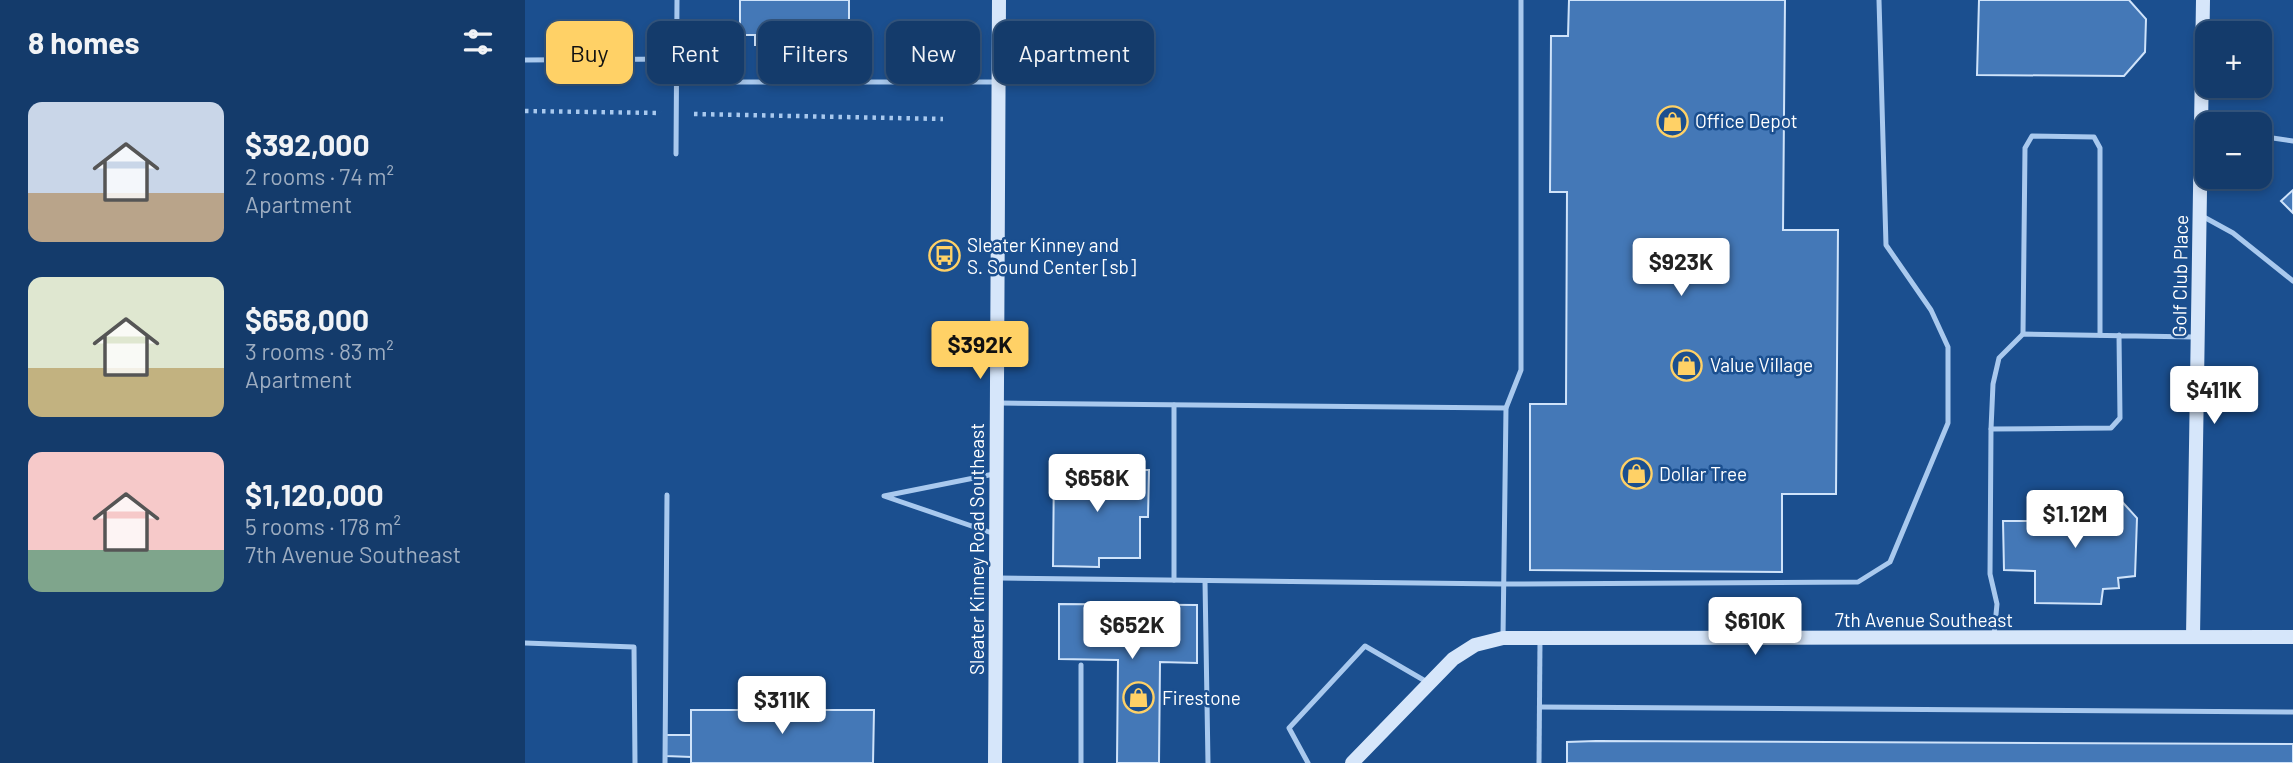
<!DOCTYPE html>
<html lang="en">
<head>
<meta charset="utf-8">
<style>
  body { margin:0; font-family:Barlow,sans-serif; background:#1d4271; color:#f1f3f6; height:100vh; display:flex; flex-direction:column; font-size:26px; white-space:nowrap }
  * { box-sizing:border-box; margin:0 }
  p { font-size:23px; color:#9dadc1 }
  .icon { flex:none; width:38px; height:38px; fill:none; stroke:currentColor; stroke-width:2; stroke-linecap:round; stroke-linejoin:round }
  .map { position:relative; flex:1; overflow:hidden }
  .panel { display:flex; flex-direction:column; background:#143b6b; width:525px }
  .panel>* { flex:none }
  .guide { position:absolute; left:21px; top:21px; width:665px; height:63px; display:flex; gap:14px }
  .tools { position:absolute; left:1670px; top:21px; display:grid; gap:14px }
  .tools a { display:grid; place-items:center; width:77px; height:77px; border-radius:14px; background:#143b6b; box-shadow:0 4px 10px #0003,0 0 0 2px #33557e; font-size:35px }
  .price { position:absolute; translate:-50% -60px; padding:0 16px; border-radius:7px; background:#fff; color:#222; font-size:23px; line-height:46px; filter:drop-shadow(0 2px 4px #0008) }
  .price::after { content:''; position:absolute; left:50%; top:42px; width:21px; height:16px; margin-left:-10px; background:inherit; clip-path:polygon(0 0,100% 0,50% 100%) }
  .price.on { background:#ffd166; color:#111 }
  ul { padding:0; list-style:none }
  li { display:flex; align-items:center; gap:21px; height:175px; padding:0 28px }
  li span { display:grid; place-items:center; flex:none; width:196px; height:140px; border-radius:14px; color:#555 }
  li>.icon { margin-inline-start:auto }
  span .icon { width:84px; height:84px; fill:#fffc; stroke-width:1 }
  li b { font-size:30px }
  h2 { display:flex; justify-content:space-between; align-items:center; height:84px; padding:0 28px; font-size:30px }
  .chip { padding:0 24px; border-radius:14px; background:#143b6b; box-shadow:0 4px 10px #0003,0 0 0 2px #33557e; font-size:24px; line-height:63px }
  .chip.on { background:#ffd166; color:#111 }
  main { display:flex; flex:1; min-height:0 }
  .map>svg:first-child { display:block }
</style>
</head>
<body>
<main>
<section class="panel">
<h2>8 homes<svg class="icon" aria-label="filters" viewBox="0 0 24 24"><path d="M4 7h16M4 17h16"/><circle cx="9" cy="7" r="2"/><circle cx="15" cy="17" r="2"/></svg></h2>
<ul>
<li><span style="background:linear-gradient(#c9d6e8 65%,#b9a48a 0)"><svg class="icon" aria-label="home" viewBox="0 0 24 24"><path d="M3 11l9-7 9 7M6 9v11h12V9"/></svg></span><div><b>$392,000</b><p>2 rooms · 74 m²</p><p>Apartment</p></div></li>
<li><span style="background:linear-gradient(#dfe7d0 65%,#c2b280 0)"><svg class="icon" aria-label="home" viewBox="0 0 24 24"><path d="M3 11l9-7 9 7M6 9v11h12V9"/></svg></span><div><b>$658,000</b><p>3 rooms · 83 m²</p><p>Apartment</p></div></li>
<li><span style="background:linear-gradient(#f6c9c9 70%,#7fa58c 0)"><svg class="icon" aria-label="home" viewBox="0 0 24 24"><path d="M3 11l9-7 9 7M6 9v11h12V9"/></svg></span><div><b>$1,120,000</b><p>5 rooms · 178 m²</p><p>7th Avenue Southeast</p></div></li>
</ul>
</section>
<div class="map">
<svg width="1768" height="763" viewBox="0 0 1768 763">
  <rect width="100%" height="100%" fill="#1b4f8f"/>
  <g fill="#4478b7" stroke="#cfe3fa" stroke-width="2">
    <polygon points="215,0 324,0 324,35 311,35 311,46 230,45 230,35 215,35"/>
    <polygon points="1044,0 1260,0 1258,230 1313,230 1311,494 1257,494 1257,572 1005,570 1005,404 1041,404 1042,192 1025,192 1026,36 1043,36"/>
    <polygon points="1454,0 1604,0 1621,19 1620,52 1599,76 1452,75"/>
    <polygon points="1768,190 1768,213 1756,201"/>
    <polygon points="529,464 588,465 588,470 624,470 623,517 615,517 615,558 574,558 574,567 528,566"/>
    <polygon points="1590,494 1612,518 1610,576 1593,578 1594,588 1578,589 1576,604 1510,603 1510,571 1479,570 1478,521 1529,521 1528,498 1585,500"/>
    <polygon points="534,604 672,605 672,663 635,662 634,763 592,763 593,660 534,659"/>
    <polygon points="166,710 349,710 348,763 166,763"/>
    <polygon points="141,735 166,735 166,757 141,756"/>
    <polygon points="1071,741 1768,744 1768,763 1042,763 1042,742"/>
  </g>
  <g fill="none" stroke-linecap="round" stroke-linejoin="round">
    <g stroke="#a9c9ee" stroke-width="4.5" stroke-dasharray="3.5 5" stroke-linecap="butt">
      <polyline points="0,111 136,113"/>
      <polyline points="169,114 418,119"/>
    </g>
    <g stroke="#a9c9ee" stroke-width="5">
      <polyline points="0,60 152,59"/>
      <polyline points="152,82 470,82"/>
      <polyline points="1734,136 1768,141"/>
      <polyline points="151,154 152,0"/>
      <polyline points="1677,216 1708,233 1768,281"/>
      <polyline points="1498,334 1500,148 1507,136 1569,137 1575,148 1575,335"/>
      <polyline points="1594,335 1595,418 1586,428 1466,429 1468,384 1474,358 1498,334 1670,337"/>
      <polyline points="474,403 981,408"/>
      <polyline points="649,405 649,580"/>
      <polyline points="1466,429 1465,574 1472,604 1469,635"/>
      <polyline points="469,474 359,496 470,534"/>
      <polyline points="474,578 979,584 1333,582 1365,562 1423,423 1423,347 1406,310 1361,245 1354,0"/>
      <polyline points="680,581 683,763"/>
      <polyline points="978,638 981,408 996,370 996,0"/>
      <polyline points="0,643 109,647 110,763"/>
      <polyline points="556,665 556,763"/>
      <polyline points="1015,707 1768,712"/>
      <polyline points="140,763 142,495"/>
      <polyline points="783,763 764,728 840,646 902,682"/>
      <polyline points="1014,763 1015,640"/>
    </g>
    <g stroke="#d6e6fa" stroke-width="14">
      <polyline points="1668,637 1678,0"/>
      <polyline points="470,763 474,0"/>
      <polyline points="827,763 928,659 950,645 978,638 1768,637"/>
    </g>
  </g>
  <defs>
    <symbol id="shop-ring" viewBox="-11 -11 22 22"><circle r="9.5" fill="#1b4f8f" stroke="#ffd166" stroke-width="1.5"/><path d="M-5-2.5h2.3a2.7 3.5 0 0 1 5.4 0H5L5.5 6h-11ZM-1.5-2.5h3a1.5 2.3 0 0 0-3 0Z" fill="#ffd166"/></symbol>
    <symbol id="bus-ring" viewBox="-11 -11 22 22"><circle r="9.5" fill="#1b4f8f" stroke="#ffd166" stroke-width="1.5"/><path d="M-5-6H5V4H4V6H2V4H-2V6H-4V4H-5ZM-3.5-4V0h7V-4ZM-3.5 1.2v1.5H-2V1.2ZM2 1.2v1.5H3.5V1.2Z" fill="#ffd166"/></symbol>
  </defs>
  <g fill-rule="evenodd">
    <use href="#shop-ring" x="1130" y="104" width="35" height="35"/>
    <use href="#bus-ring" x="402" y="238" width="35" height="35"/>
    <use href="#shop-ring" x="1144" y="348" width="35" height="35"/>
    <use href="#shop-ring" x="1094" y="456" width="35" height="35"/>
    <use href="#shop-ring" x="596" y="680" width="35" height="35"/>
  </g>
  <g text-anchor="middle" stroke-width="5" stroke-linejoin="round" paint-order="stroke">
    <g font-size="19" fill="#fff" stroke="#1b4f8f" text-anchor="start">
      <text x="1170" y="128">Office Depot</text>
      <text x="442" y="252">Sleater Kinney and<tspan x="442" dy="22">S. Sound Center [sb]</tspan></text>
      <text x="1185" y="372">Value Village</text>
      <text x="1134" y="481">Dollar Tree</text>
      <text x="637" y="705">Firestone</text>
    </g>
    <g font-size="19" fill="#fff" stroke="#1b4f8f">
      <text transform="translate(1655 276) rotate(-89)" y="7">Golf Club Place</text>
      <text transform="translate(452 549) rotate(-90)" y="7">Sleater Kinney Road Southeast</text>
      <text x="1399" y="627">7th Avenue Southeast</text>
    </g>
  </g>
</svg>
<div class="tools">
<a>+</a>
<a>−</a>
</div>
<b class="price" style="left:1156px;top:298px">$923K</b>
<b class="price on" style="left:455px;top:381px">$392K</b>
<b class="price" style="left:1689px;top:426px">$411K</b>
<b class="price" style="left:572px;top:514px">$658K</b>
<b class="price" style="left:1550px;top:550px">$1.12M</b>
<b class="price" style="left:1230px;top:657px">$610K</b>
<b class="price" style="left:607px;top:661px">$652K</b>
<b class="price" style="left:257px;top:736px">$311K</b>
<div class="guide">
<a class="chip on">Buy</a>
<a class="chip">Rent</a>
<a class="chip">Filters</a>
<a class="chip">New</a>
<a class="chip">Apartment</a>
</div>
</div>
</main>
</body>
</html>
